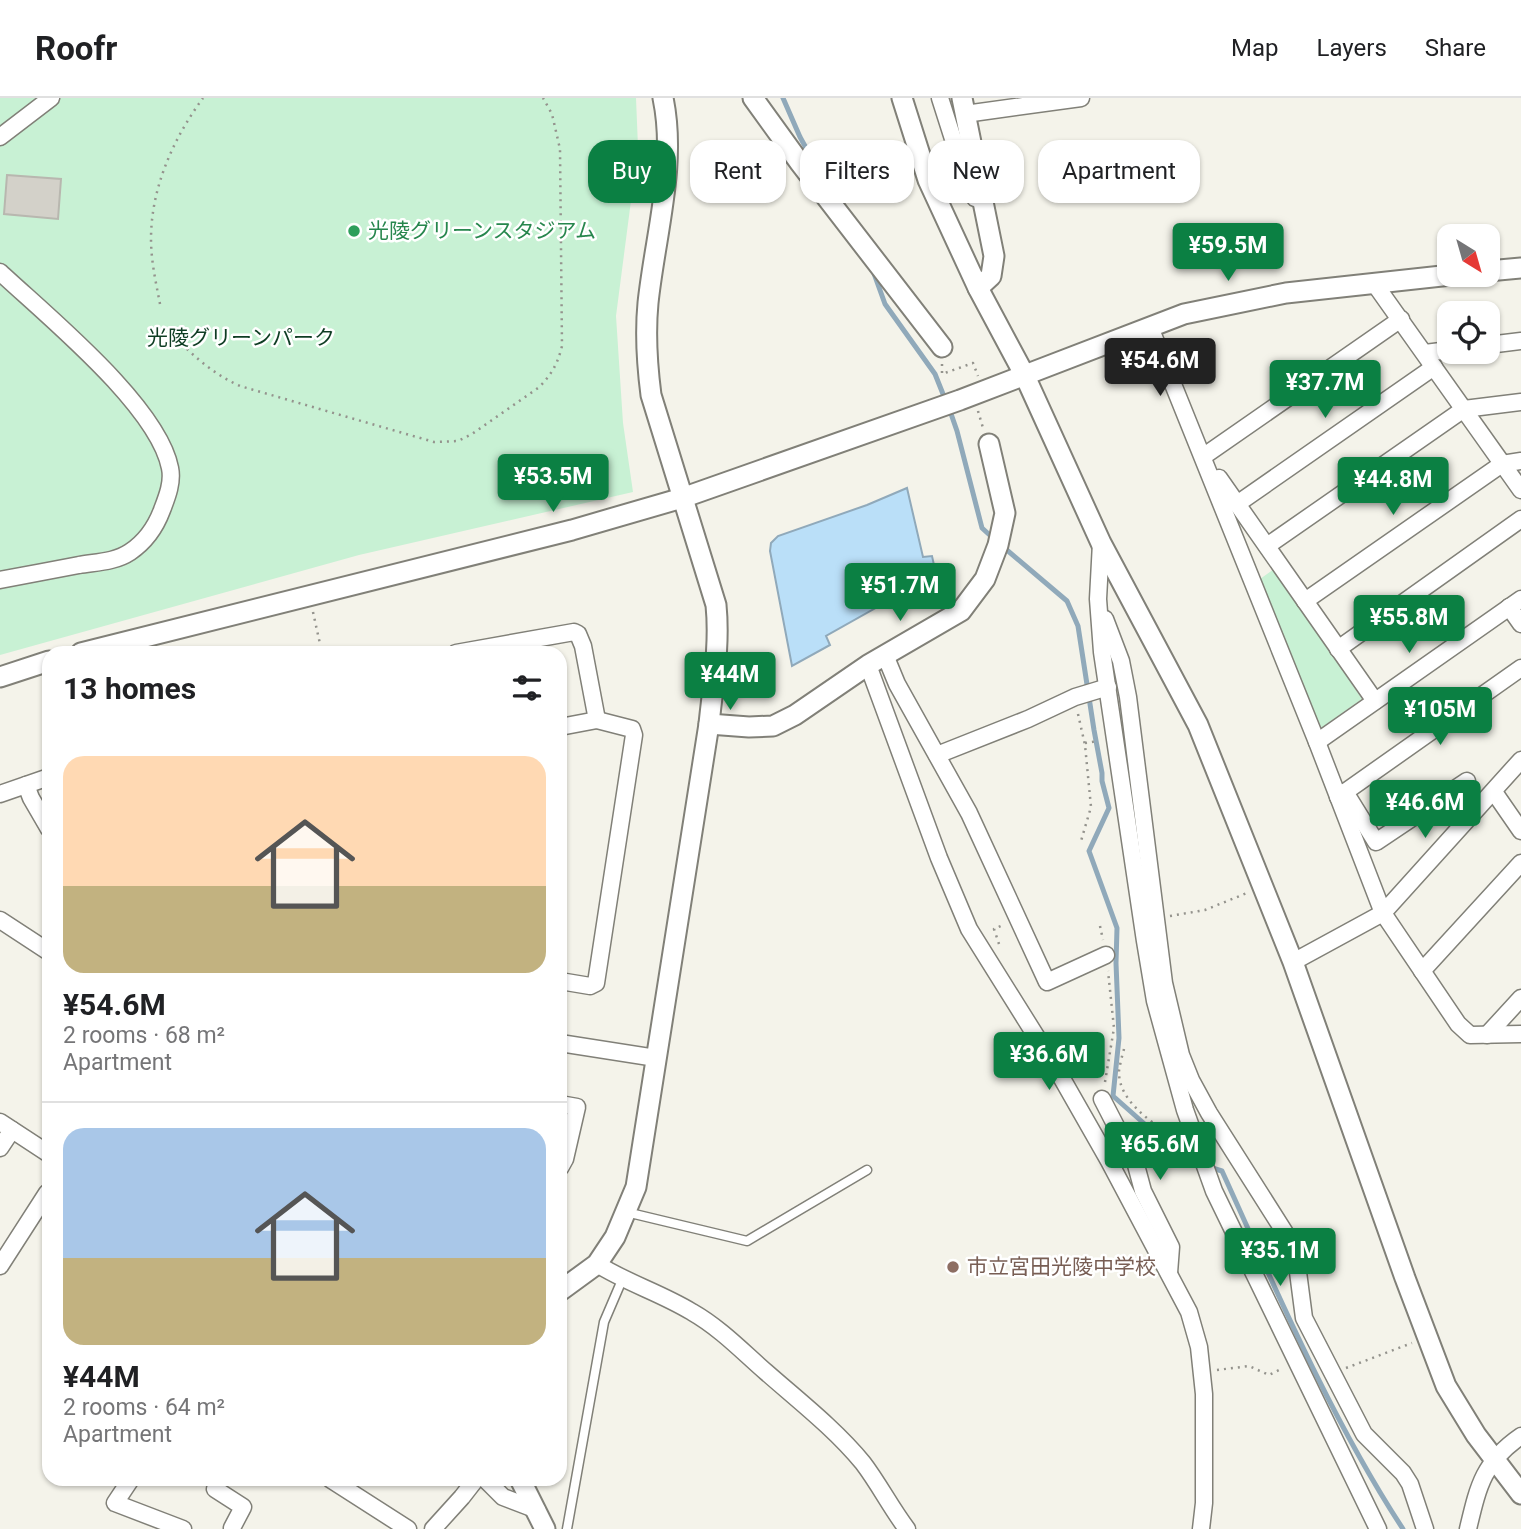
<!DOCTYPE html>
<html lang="en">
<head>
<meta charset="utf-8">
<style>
  body { margin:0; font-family:Roboto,"Noto Sans JP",sans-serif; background:#f6f6f6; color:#202124; height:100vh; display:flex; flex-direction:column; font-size:26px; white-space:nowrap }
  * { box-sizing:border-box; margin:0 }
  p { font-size:23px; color:#757577 }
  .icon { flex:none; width:38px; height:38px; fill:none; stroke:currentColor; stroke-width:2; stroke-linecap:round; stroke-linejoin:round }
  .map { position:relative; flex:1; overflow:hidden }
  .side { position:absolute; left:42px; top:548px; width:525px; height:840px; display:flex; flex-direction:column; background:#fff; border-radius:21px; box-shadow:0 2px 5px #0004 }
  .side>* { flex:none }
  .top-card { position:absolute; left:588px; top:42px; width:665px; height:63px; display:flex; gap:14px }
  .needle { width:46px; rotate:143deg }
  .tools { position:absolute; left:1437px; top:126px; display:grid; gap:14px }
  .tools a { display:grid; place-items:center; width:63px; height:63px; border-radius:14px; background:#fff; box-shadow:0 2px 5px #0004; font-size:35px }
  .price { position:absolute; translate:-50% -60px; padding:0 16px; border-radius:7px; background:#0b8043; color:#fff; font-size:23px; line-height:46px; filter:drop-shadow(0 2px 4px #0008) }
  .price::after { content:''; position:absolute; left:50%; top:42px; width:21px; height:16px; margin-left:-10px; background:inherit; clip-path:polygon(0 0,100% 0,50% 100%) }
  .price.active { background:#222; color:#fff }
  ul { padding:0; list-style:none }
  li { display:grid; align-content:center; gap:14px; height:371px; padding:0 21px }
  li+li { border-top:2px solid #e0e0e0 }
  li span { display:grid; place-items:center; height:217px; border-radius:21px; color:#555 }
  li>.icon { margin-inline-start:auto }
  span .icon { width:126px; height:126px; fill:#fffc; stroke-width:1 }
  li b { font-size:30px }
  h2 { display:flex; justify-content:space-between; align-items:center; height:84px; padding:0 21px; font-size:30px }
  .chip { padding:0 24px; border-radius:21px; background:#fff; box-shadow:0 2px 5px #0004; font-size:24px; line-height:63px }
  .chip.active { background:#0b8043; color:#fff }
  header { display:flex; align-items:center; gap:42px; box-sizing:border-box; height:98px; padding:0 35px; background:#fff; border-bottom:2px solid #e0e0e0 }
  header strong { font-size:33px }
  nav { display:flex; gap:38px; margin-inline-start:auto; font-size:24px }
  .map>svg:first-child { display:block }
</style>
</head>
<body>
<header>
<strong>Roofr</strong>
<nav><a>Map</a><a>Layers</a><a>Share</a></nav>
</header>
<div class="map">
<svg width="1521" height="1431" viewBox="0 0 1521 1431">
  <rect width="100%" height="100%" fill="#f4f3ea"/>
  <g fill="#c8f1d4">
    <polygon points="0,0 636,0 638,49 616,218 623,325 633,394 359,457 0,557"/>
    <polygon points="1274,471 1362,601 1321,630 1260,481"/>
  </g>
  <polygon fill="#badff8" stroke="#90a9ba" stroke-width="2" points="907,390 923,459 932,458 936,476 826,538 830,547 792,568 770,453 771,445 778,438 867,407"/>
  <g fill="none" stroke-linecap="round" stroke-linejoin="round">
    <g stroke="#90a9ba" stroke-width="5">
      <polyline points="783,0 800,39 822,79"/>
      <polyline points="872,170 885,206 935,276 945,301"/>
      <polyline points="949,310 957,333 982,430 994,441"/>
      <polyline points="1001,447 1067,503 1078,528 1094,632 1102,675 1102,683 1109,710 1089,753 1117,830 1116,865 1119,940 1113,998 1183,1060 1200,1066"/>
      <path d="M 1209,1069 L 1222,1073 C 1277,1194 1330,1319 1403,1431"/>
    </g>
  </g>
  <polygon fill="#d3d1c9" stroke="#b8b7af" stroke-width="2" points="7,77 61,81 58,121 4,116"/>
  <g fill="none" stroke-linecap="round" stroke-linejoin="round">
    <defs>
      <g id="service">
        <polyline points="626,1114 747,1143 867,1072"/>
        <polyline points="567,1431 604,1224 622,1182"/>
      </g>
      <g id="minor">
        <polyline points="940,0 969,91 975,100 984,103"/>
        <polyline points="965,16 1081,0"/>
        <polyline points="0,39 51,0"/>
        <path d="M 0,174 C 47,218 158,308 170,370 C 173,384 167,399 162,412 C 156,428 145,444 130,454 C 115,464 97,464 79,467 C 53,472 26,477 0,482"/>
        <polyline points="1374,185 1521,392"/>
        <polyline points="1150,229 1317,644 1383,815 1458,926 1470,937 1521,936"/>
        <polyline points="1488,247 1521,243"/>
        <polyline points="1425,255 1449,252"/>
        <polyline points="1204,358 1401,221"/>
        <polyline points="1219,380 1375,603"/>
        <polyline points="1237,406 1434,269"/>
        <polyline points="1101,445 1098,501 1102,554 1145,843 1155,903 1169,954 1185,1012 1214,1093 1378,1431"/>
        <polyline points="1267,448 1464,311 1521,304"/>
        <polyline points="1305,503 1502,366 1521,363"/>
        <polyline points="1509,509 1521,526"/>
        <polyline points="1105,521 1121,563 1128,599 1164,885 1181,957 1191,982 1209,1015 1289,1141 1298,1174 1304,1220 1364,1336 1403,1375 1410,1386 1425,1431"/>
        <polyline points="1338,551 1521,421"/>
        <polyline points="456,555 574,534 578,536 583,548 597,622"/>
        <polyline points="885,557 897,586 969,715 1047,884 1106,857"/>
        <polyline points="868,567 939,760 969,831 1056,970 1109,1063 1189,1214 1199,1249 1204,1296 1204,1405 1201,1431"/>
        <polyline points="560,629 597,622 632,631 634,637 596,885 590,888 560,883"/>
        <polyline points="1317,644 1521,501"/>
        <polyline points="937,657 1028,621 1075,599 1108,589"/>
        <polyline points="26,687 31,700 49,731"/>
        <polyline points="1345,694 1376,744 1467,683"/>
        <polyline points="1494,694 1521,733"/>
        <polyline points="0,696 49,679"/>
        <polyline points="1338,699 1521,570"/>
        <polyline points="0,822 49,854"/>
        <polyline points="1293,864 1383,815 1521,662"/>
        <polyline points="1422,873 1521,765"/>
        <polyline points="1487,937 1521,900"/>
        <polyline points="560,945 656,960"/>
        <polyline points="1102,1001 1136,1067 1143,1093 1171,1149 1169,1175"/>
        <polyline points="560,1006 577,1009 565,1061 560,1070"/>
        <polyline points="0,1024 49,1056"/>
        <polyline points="0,1050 12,1032"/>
        <path d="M 597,1166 C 627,1185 661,1195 692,1214 C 720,1230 742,1253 766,1274 C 799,1303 835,1331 863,1365 C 879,1386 891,1410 907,1431"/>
        <polyline points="0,1168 47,1095 49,1096"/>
        <polyline points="131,1381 115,1405 183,1431"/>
        <polyline points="330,1381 408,1431"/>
        <polyline points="485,1381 503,1399 537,1412"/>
        <polyline points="215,1391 243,1409 232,1430"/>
        <polyline points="433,1431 462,1399 476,1381"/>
        <path d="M 1468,1431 C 1478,1389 1483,1364 1521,1338"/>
      </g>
      <g id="tertiary">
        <polyline points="753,0 800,65 942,249"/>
        <polyline points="902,0 928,82 978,190 1024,276 1101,445 1198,627 1293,864 1405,1180 1446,1288 1476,1337 1521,1396"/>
        <polyline points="962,0 994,158 991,178 978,190"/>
        <polyline points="1488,173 1521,170"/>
        <polyline points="81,555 572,432 682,400 960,302 1184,216 1286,195 1451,177"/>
        <polyline points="0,579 49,563"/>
        <polyline points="709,626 749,629 773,628 795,617 868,567 961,513 985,481 998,447 1005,415 989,346"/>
        <path d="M 560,1193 L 597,1166 L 615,1139 L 636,1089 L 709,626 C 713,586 720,547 716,507 L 651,297 C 647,266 645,236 648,205 C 655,138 677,67 663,0"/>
        <polyline points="520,1381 545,1431"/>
      </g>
    </defs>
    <use href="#service" stroke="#818078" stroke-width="11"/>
    <use href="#minor" stroke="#818078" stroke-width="19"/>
    <use href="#tertiary" stroke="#818078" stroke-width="23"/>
    <g stroke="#94938d" stroke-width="2.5" stroke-dasharray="2 5" stroke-linecap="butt">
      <path d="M 160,206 C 156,185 151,163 151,141 C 151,90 173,41 203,0"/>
      <path d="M 172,236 C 192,257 213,276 240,288 L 434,344 L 458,343 L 472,336 L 538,290 C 551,278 558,265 562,248 L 560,51 L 552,16 L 543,0"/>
      <polyline points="942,266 942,276 973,265 978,278"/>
      <polyline points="978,313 983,330"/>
      <polyline points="313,514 322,555"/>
      <polyline points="1078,616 1085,647 1091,709 1081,743"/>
      <polyline points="1085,645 1098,643"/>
      <polyline points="1170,818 1205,812 1247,795"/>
      <polyline points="1100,828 1103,842"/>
      <polyline points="999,846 994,831 1003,827"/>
      <path d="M 1124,951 C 1122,958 1120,966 1119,973 C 1118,1004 1154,1026 1177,1041"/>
      <polyline points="1105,984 1114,930 1108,873"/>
      <polyline points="1346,1270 1412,1245"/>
      <polyline points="1217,1272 1249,1268 1269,1277 1283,1270"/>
    </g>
    <use href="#service" stroke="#fff" stroke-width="8"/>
    <use href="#minor" stroke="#fff" stroke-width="16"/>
    <use href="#tertiary" stroke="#fff" stroke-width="19"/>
  </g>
  <circle fill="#2e9e5b" stroke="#fff" stroke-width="2.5" cx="354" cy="133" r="7"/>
  <circle fill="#8d6e63" stroke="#fff" stroke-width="2.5" cx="953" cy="1169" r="7"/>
  <g text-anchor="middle" stroke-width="5" stroke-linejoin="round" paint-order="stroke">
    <g font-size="21" fill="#27864d" stroke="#fff" text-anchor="start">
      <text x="368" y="140">光陵グリーンスタジアム</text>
    </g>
    <g font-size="21" fill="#0e3d23" stroke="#fff">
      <text x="241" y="247">光陵グリーンパーク</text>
    </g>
    <g font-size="21" fill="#785e54" stroke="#fff" text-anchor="start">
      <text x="967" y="1176">市立宮田光陵中学校</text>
    </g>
  </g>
</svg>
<div class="tools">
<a><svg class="needle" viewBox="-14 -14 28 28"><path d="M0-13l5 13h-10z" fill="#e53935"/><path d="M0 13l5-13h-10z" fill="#757577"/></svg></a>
<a><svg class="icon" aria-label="locate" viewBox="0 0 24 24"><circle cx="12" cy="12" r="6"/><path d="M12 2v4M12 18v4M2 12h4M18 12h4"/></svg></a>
</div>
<b class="price" style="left:1228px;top:185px">¥59.5M</b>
<b class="price active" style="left:1160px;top:300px">¥54.6M</b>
<b class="price" style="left:1325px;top:322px">¥37.7M</b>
<b class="price" style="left:553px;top:416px">¥53.5M</b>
<b class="price" style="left:1393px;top:419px">¥44.8M</b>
<b class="price" style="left:900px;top:525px">¥51.7M</b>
<b class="price" style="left:1409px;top:557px">¥55.8M</b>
<b class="price" style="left:730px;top:614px">¥44M</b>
<b class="price" style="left:1440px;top:649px">¥105M</b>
<b class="price" style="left:1425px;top:742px">¥46.6M</b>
<b class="price" style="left:1049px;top:994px">¥36.6M</b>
<b class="price" style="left:1160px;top:1084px">¥65.6M</b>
<b class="price" style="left:1280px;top:1190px">¥35.1M</b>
<div class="top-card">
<a class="chip active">Buy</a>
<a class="chip">Rent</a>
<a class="chip">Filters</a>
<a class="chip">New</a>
<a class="chip">Apartment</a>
</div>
<section class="side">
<h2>13 homes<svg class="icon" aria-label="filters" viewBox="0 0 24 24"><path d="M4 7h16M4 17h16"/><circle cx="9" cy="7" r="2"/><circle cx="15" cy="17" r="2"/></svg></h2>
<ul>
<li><span style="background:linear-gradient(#ffd9b3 60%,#c2b280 0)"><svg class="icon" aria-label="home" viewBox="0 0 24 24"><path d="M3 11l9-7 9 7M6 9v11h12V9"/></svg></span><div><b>¥54.6M</b><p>2 rooms · 68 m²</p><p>Apartment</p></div></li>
<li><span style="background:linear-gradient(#a9c7e8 60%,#c2b280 0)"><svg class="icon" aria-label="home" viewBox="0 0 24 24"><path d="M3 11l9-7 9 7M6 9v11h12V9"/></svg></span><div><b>¥44M</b><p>2 rooms · 64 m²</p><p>Apartment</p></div></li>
</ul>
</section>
</div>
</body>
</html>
